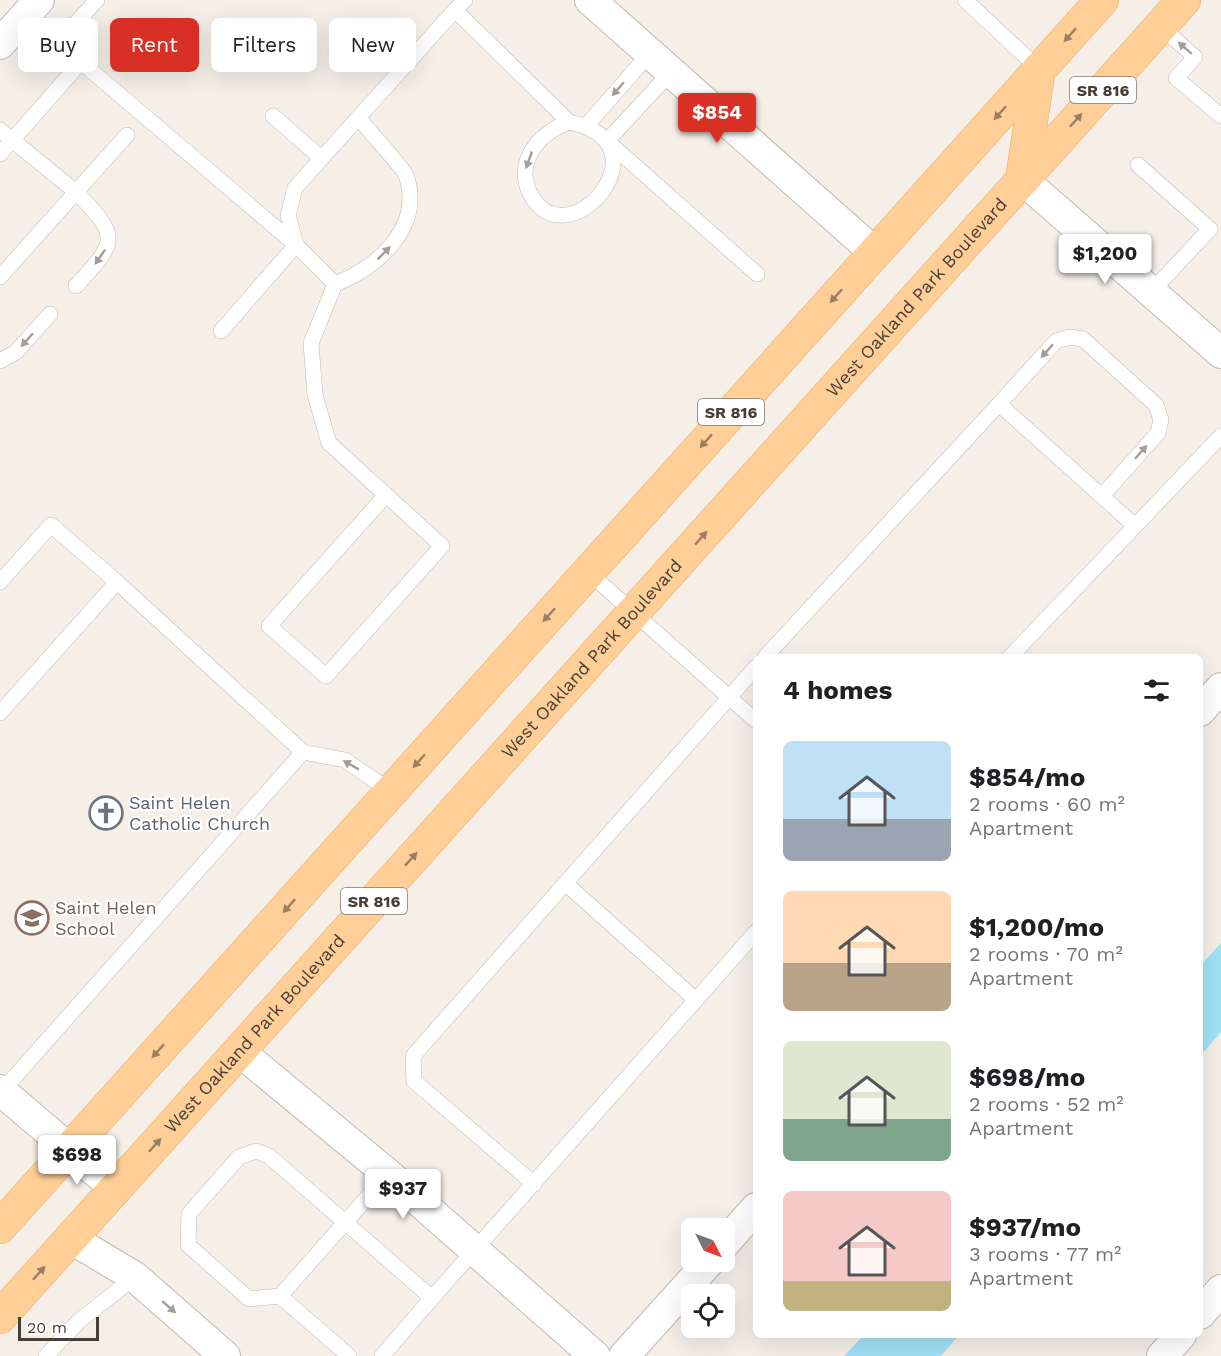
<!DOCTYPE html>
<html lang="en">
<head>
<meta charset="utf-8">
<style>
  body { margin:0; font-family:"Work Sans",sans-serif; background:#f2f2f2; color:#202124; height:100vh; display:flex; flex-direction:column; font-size:22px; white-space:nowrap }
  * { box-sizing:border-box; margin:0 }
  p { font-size:20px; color:#757577 }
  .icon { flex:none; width:33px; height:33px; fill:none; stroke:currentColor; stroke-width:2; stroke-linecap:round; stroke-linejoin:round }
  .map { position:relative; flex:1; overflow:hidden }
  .panel { position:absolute; left:753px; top:654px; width:450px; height:684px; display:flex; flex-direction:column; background:#fff; border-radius:9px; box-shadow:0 6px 24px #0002 }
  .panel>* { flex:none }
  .hud { position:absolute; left:18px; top:18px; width:570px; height:54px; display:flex; gap:12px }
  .needle { width:39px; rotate:132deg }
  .fabs { position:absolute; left:681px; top:1218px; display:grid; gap:12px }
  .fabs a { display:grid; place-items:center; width:54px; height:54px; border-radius:9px; background:#fff; box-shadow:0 6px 24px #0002; font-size:30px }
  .scale { position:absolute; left:18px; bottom:15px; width:81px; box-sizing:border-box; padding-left:6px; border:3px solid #493e36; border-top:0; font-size:16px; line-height:21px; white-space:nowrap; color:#493e36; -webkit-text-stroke:4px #fff; paint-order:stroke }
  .price { position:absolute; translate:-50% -51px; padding:0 14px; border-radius:6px; background:#fff; color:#222; font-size:20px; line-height:39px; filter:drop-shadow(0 2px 3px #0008) }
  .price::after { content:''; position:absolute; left:50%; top:36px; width:18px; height:14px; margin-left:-9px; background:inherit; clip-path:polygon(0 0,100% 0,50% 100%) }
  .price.active { background:#d93025; color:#fff }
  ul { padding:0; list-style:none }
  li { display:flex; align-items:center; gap:18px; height:150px; padding:0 30px }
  li span { display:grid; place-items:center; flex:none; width:168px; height:120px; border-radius:9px; color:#555 }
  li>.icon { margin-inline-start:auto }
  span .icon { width:72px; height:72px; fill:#fffc; stroke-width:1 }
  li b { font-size:26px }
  h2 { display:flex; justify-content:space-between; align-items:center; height:72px; padding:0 30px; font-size:26px }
  .chip { padding:0 21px; border-radius:9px; background:#fff; box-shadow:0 6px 24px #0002; font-size:21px; line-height:54px }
  .chip.active { background:#d93025; color:#fff }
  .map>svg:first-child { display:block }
</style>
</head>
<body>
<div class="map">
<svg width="1221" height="1356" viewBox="0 0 1221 1356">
  <rect width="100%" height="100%" fill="#f5efe8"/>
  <g fill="#a0e2f6">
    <polygon points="1221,943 1221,1032 1200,1056 1200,966"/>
    <polygon points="864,1335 959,1335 941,1356 844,1356"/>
  </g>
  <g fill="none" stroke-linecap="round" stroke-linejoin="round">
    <defs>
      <g id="lane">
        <path d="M 465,0 L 455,10 L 569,122 C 669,142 573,256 534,200 C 511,167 536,134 569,122"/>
        <polyline points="965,0 1039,69"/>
        <polyline points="27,14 59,41"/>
        <polyline points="1160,26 1195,57 1176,78 1221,116"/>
        <polyline points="81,62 296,245 221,331"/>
        <polyline points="672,71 607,141 757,274"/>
        <polyline points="273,116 321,158"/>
        <path d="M 359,118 C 366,128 404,169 406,175 C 424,227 378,267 335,284 L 311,343 L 315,395 L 329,443 L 442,546 L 326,676 L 269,626 L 386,495"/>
        <polyline points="587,125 650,53"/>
        <polyline points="0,130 76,192 127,135"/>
        <polyline points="0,154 81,62 59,41 97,0"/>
        <polyline points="1138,165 1210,229 1150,293"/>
        <path d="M 0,277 L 76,192 C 121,238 117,241 76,286"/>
        <polyline points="335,284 296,245 288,215 295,188 455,10"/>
        <polyline points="0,361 16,352 50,314"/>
        <polyline points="999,404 1056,341 1070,337 1083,339 1156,405 1161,420 1158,433 1102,496"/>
        <polyline points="588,572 756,721"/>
        <polyline points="0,582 51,525 117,582 0,713"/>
        <polyline points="117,582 303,752 345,760 392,792"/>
        <polyline points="765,657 999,404 1135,526"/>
        <polyline points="1010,657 1221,436"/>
        <polyline points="565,883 696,1000"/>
        <polyline points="2,1091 303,752"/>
        <polyline points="534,1184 414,1081 413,1056 756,667"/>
        <polyline points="280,1296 349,1356"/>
        <polyline points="432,1298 756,932"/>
        <polyline points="46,1356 80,1320 135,1277"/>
        <polyline points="382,1356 432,1298 269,1156 256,1151 239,1157 189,1214 188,1245 249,1299 280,1296 388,1174"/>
      </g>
      <g id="street">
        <polyline points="590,0 875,253"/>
        <polyline points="0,44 39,0"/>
        <polyline points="1022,179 1221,353"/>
        <polyline points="1200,711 1221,688"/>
        <polyline points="239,1051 388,1174 595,1356"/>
        <polyline points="0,1090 116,1189"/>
        <polyline points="70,1238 135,1277 225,1356"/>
        <polyline points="724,1244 756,1208"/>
        <polyline points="1200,1314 1221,1290"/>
        <polyline points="624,1356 709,1262"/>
        <polyline points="1162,1356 1181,1335"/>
      </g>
      <g id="primary">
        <polyline points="1022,179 1039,69"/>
        <polyline points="0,1227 1102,0"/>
        <path id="s1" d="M 0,1317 L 1184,0"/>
      </g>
    </defs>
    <use href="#lane" stroke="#c4b8ad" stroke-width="16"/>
    <use href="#street" stroke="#c4b8ad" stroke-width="32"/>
    <use href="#primary" stroke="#eda95e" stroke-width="34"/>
    <use href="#lane" stroke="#fff" stroke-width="15"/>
    <use href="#street" stroke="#fff" stroke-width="30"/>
    <use href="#primary" stroke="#ffcf97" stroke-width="33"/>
  </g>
  <defs><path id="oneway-solid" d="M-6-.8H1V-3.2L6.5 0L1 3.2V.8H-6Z" transform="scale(1.5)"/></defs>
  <g fill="#9b7f62">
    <use href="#oneway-solid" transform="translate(1070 35) rotate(132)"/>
    <use href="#oneway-solid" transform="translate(1000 113) rotate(132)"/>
    <use href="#oneway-solid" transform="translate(1076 120) rotate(-48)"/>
    <use href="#oneway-solid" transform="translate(836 296) rotate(132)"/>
    <use href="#oneway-solid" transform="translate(706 441) rotate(132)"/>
    <use href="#oneway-solid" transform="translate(701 538) rotate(-48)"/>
    <use href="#oneway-solid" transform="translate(549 615) rotate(132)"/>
    <use href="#oneway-solid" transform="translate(419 761) rotate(132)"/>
    <use href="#oneway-solid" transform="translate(411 859) rotate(-48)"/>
    <use href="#oneway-solid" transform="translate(289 906) rotate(132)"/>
    <use href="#oneway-solid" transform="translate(158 1051) rotate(132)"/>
    <use href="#oneway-solid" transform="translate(155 1145) rotate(-48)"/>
    <use href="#oneway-solid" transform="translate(39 1273) rotate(-48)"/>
  </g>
  <g fill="#a49e9a">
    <use href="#oneway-solid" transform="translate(1185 48) rotate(-139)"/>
    <use href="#oneway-solid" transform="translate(618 89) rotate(131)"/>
    <use href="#oneway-solid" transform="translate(529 160) rotate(109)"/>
    <use href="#oneway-solid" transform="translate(384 253) rotate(-45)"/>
    <use href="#oneway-solid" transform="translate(100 257) rotate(125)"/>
    <use href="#oneway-solid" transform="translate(27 340) rotate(132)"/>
    <use href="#oneway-solid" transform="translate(1047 351) rotate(132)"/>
    <use href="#oneway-solid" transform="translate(1141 452) rotate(-48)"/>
    <use href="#oneway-solid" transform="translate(351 765) rotate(-151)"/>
    <use href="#oneway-solid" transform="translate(169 1307) rotate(41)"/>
  </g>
  <defs>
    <symbol id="church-ring" viewBox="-11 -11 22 22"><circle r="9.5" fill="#fff" stroke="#6b7280" stroke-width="1.5"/><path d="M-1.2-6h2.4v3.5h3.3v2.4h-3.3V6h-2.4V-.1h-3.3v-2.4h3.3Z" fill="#6b7280"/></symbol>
    <symbol id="school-ring" viewBox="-11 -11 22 22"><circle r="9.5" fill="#fff" stroke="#8d6e63" stroke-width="1.5"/><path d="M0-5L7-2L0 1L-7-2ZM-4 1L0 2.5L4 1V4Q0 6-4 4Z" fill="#8d6e63"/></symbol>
  </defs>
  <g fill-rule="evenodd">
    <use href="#church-ring" x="87" y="794" width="38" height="38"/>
    <use href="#school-ring" x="13" y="899" width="38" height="38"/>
  </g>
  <g text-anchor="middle" stroke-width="4.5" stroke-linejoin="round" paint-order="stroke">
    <g fill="#fff" stroke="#807872" stroke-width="1.5">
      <rect x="1070" y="77" width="66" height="26" rx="4.5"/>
      <rect x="698" y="399" width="66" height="26" rx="4.5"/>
      <rect x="341" y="888" width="66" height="26" rx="4.5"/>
    </g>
    <g font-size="16" font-weight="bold" fill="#493e36">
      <text x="1103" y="96">SR 816</text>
      <text x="731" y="418">SR 816</text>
      <text x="374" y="907">SR 816</text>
    </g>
    <g font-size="18" fill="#493e36" stroke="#fff">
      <text dy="6" stroke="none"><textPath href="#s1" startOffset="1371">West Oakland Park Boulevard</textPath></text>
      <text dy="6" stroke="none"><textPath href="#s1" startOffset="885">West Oakland Park Boulevard</textPath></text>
      <text dy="6" stroke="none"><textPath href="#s1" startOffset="381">West Oakland Park Boulevard</textPath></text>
    </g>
    <g font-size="18" fill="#5b616d" stroke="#fff" text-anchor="start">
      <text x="129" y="809">Saint Helen<tspan x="129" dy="21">Catholic Church</tspan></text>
    </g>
    <g font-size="18" fill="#785e54" stroke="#fff" text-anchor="start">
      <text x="55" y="914">Saint Helen<tspan x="55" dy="21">School</tspan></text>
    </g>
  </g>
</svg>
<div class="fabs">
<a><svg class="needle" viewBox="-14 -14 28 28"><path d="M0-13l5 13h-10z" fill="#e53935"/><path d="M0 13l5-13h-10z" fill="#757577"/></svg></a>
<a><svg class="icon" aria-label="locate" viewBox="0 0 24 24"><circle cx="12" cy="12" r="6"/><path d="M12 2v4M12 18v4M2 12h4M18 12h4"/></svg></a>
</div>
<div class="scale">20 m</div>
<b class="price active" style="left:717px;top:144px">$854</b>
<b class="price" style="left:1105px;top:285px">$1,200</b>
<b class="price" style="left:77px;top:1186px">$698</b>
<b class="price" style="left:403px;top:1220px">$937</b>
<div class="hud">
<a class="chip">Buy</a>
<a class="chip active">Rent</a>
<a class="chip">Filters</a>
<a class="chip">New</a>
</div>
<section class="panel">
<h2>4 homes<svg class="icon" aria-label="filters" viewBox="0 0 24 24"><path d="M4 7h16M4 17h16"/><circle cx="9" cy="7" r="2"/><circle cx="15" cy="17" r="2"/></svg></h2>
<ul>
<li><span style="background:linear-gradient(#bfe0f5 65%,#9aa5b1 0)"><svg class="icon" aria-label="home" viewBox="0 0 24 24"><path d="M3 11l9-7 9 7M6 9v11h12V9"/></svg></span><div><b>$854/mo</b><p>2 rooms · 60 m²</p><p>Apartment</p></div></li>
<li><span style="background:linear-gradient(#ffd9b3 60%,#b9a48a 0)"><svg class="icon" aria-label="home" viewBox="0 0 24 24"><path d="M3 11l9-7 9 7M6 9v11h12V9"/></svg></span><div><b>$1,200/mo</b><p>2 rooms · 70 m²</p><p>Apartment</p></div></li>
<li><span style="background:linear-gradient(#dfe7d0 65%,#7fa58c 0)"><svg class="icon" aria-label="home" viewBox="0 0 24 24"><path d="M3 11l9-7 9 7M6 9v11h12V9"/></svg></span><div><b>$698/mo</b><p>2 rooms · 52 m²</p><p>Apartment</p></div></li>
<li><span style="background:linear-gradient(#f6c9c9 75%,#c2b280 0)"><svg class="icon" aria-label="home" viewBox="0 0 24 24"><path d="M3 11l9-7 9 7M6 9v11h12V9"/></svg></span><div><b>$937/mo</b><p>3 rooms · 77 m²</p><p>Apartment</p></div></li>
</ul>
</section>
</div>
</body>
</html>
